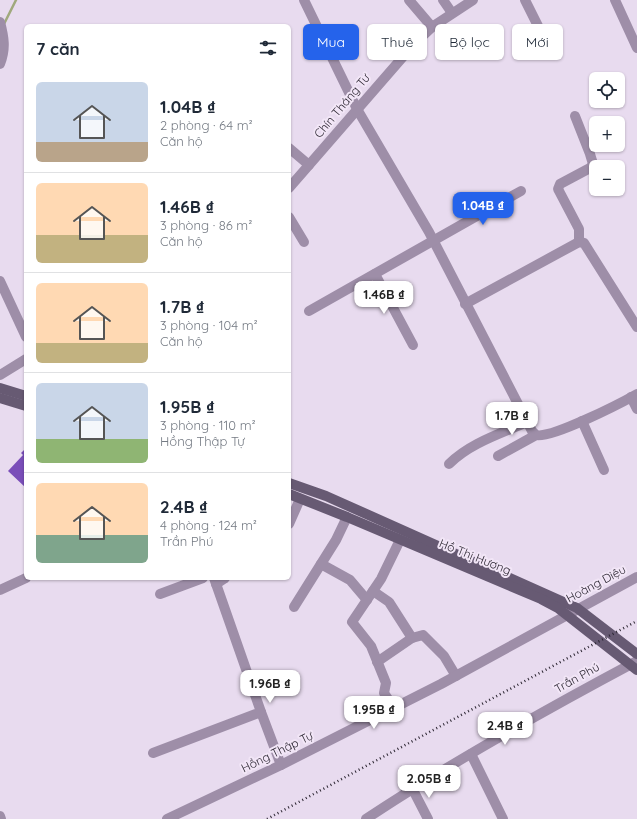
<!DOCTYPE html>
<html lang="vi">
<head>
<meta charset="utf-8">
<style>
  body { margin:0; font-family:Quicksand,sans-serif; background:#f6f6f7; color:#1f2937; height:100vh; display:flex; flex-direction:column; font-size:15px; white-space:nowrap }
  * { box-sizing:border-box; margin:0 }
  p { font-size:13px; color:#747a83 }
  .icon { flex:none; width:22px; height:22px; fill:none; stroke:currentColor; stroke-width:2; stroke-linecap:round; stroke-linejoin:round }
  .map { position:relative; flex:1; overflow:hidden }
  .side { position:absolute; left:24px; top:24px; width:267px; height:556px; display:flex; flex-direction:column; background:#fff; border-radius:6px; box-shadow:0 1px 3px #0004 }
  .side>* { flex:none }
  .guide { position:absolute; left:303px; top:24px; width:274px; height:36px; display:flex; gap:8px }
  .tools { position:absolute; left:589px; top:72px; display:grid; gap:8px }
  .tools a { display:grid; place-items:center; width:36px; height:36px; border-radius:6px; background:#fff; box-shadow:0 1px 3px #0004; font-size:20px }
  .price { position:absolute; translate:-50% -34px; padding:0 9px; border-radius:8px; background:#fff; color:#222; font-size:13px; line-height:26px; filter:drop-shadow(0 1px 2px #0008) }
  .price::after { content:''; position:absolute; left:50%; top:24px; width:12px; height:9px; margin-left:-6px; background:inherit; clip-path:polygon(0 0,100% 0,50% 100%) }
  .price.on { background:#2563eb; color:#fff }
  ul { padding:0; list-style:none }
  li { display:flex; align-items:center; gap:12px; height:100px; padding:0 12px }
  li+li { border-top:1px solid #e0e1e3 }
  li span { display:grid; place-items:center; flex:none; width:112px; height:80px; border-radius:6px; color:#555 }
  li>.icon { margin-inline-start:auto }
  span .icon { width:48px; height:48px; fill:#fffc; stroke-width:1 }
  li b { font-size:17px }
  h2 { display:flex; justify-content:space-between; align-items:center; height:48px; padding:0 12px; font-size:17px }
  .tag { padding:0 14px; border-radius:6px; background:#fff; box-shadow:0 1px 3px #0004; font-size:14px; line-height:36px }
  .tag.on { background:#2563eb; color:#fff }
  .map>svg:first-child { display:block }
</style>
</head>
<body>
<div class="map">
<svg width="637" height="819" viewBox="0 0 637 819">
  <rect width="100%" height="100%" fill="#e8dbef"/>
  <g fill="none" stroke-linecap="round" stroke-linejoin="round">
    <polyline stroke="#a0a97d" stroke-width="2.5" points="4,24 16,0"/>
  </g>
  <polygon fill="#7a4eb9" points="26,448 26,488 8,471 23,455 21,453"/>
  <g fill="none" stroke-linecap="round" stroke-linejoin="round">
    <g stroke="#9e8ea8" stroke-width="10">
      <path d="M 304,0 L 357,109 L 429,232 L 532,431 L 536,435 C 551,439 621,403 637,394"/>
      <polyline points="409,0 432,27"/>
      <polyline points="443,0 452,13"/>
      <polyline points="525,0 546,42"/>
      <polyline points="615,0 637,48"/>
      <path d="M 0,22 C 4,37 6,49 0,64"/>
      <polyline points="575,116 590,154 593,164 590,168 560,184 558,189 579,229 579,242"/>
      <polyline points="289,148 309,165"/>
      <polyline points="289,188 415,43 432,27 473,0"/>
      <polyline points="289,217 304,242"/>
      <polyline points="375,274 413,345"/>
      <polyline points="0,281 26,337"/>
      <polyline points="465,304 579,242 584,243 637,327"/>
      <polyline points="309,311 521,191"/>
      <polyline points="0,375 26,359"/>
      <polyline points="631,397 637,409"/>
      <polyline points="582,421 604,470"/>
      <polyline points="498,456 536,435"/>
      <path d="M 449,464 C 470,443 500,434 527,422"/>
      <polyline points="289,524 300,499"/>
      <polyline points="321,564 350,580 367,600"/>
      <polyline points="216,584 225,578"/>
      <polyline points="0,590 26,578"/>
      <polyline points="373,591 389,602 412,638"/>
      <polyline points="160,594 203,578"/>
      <polyline points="294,607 336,540 347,517"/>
      <polyline points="377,662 412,638 423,635 444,656 456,676"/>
      <polyline points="394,708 384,693 386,683 371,646 352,622 381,579 400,540"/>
      <polyline points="261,712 281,765"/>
      <polyline points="153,753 261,712 214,578"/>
      <polyline points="471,754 503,819"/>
      <polyline points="412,788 428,819"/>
      <polyline points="0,816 1,819"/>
      <polyline points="167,819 281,765 441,684 637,577"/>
      <path d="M 366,819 C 453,761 545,710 637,661"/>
    </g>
    <g stroke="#675a73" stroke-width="10">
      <polyline points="0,388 26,396"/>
      <polyline points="0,398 26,406"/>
      <polyline points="289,483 326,496 577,608 637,654"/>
      <polyline points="289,494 347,517 541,599 558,608 637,670"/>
    </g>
    <polyline stroke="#2d2733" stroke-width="2.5" stroke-dasharray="1 3" stroke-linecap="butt" points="267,819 637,621"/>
  </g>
  <g text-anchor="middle" stroke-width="4" stroke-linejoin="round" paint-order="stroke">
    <g font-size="12" fill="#2d2733" stroke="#f2e6f7">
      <text transform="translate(342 106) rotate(-50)" y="4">Chín Tháng Tư</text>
      <text transform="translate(475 557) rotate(22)" y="4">Hồ Thị Hương</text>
      <text transform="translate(596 584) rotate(-28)" y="4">Hoàng Diệu</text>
      <text transform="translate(577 678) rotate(-29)" y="4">Trần Phú</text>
      <text transform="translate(277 752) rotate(-26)" y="4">Hồng Thập Tự</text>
    </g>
  </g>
</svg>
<div class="tools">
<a><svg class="icon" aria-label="locate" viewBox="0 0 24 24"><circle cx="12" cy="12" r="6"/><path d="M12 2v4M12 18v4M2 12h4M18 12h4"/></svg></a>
<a>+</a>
<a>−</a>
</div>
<b class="price on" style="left:483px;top:226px">1.04B ₫</b>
<b class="price" style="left:384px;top:315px">1.46B ₫</b>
<b class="price" style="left:512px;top:436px">1.7B ₫</b>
<b class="price" style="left:270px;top:704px">1.96B ₫</b>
<b class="price" style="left:374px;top:730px">1.95B ₫</b>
<b class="price" style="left:505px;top:746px">2.4B ₫</b>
<b class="price" style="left:429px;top:799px">2.05B ₫</b>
<div class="guide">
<a class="tag on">Mua</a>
<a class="tag">Thuê</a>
<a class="tag">Bộ lọc</a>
<a class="tag">Mới</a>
</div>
<section class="side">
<h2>7 căn<svg class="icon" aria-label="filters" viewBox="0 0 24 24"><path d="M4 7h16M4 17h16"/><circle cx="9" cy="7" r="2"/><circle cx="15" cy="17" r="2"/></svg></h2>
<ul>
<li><span style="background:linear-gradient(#c9d6e8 75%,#b9a48a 0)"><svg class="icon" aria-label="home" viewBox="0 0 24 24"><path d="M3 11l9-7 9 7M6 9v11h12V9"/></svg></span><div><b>1.04B ₫</b><p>2 phòng · 64 m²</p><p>Căn hộ</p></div></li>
<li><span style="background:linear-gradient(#ffd9b3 65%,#c2b280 0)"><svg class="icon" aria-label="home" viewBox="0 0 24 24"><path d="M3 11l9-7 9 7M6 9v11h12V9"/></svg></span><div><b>1.46B ₫</b><p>3 phòng · 86 m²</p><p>Căn hộ</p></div></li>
<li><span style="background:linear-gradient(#ffd9b3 75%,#c2b280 0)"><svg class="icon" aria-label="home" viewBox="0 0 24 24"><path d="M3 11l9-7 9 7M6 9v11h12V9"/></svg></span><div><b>1.7B ₫</b><p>3 phòng · 104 m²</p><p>Căn hộ</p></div></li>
<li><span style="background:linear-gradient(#c9d6e8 70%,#8fb573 0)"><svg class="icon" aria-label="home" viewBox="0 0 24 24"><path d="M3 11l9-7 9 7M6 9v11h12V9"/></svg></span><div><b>1.95B ₫</b><p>3 phòng · 110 m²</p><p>Hồng Thập Tự</p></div></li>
<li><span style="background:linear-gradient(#ffd9b3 65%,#7fa58c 0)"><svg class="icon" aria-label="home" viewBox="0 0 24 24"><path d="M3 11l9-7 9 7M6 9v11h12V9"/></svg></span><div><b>2.4B ₫</b><p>4 phòng · 124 m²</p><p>Trần Phú</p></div></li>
</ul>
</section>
</div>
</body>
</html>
